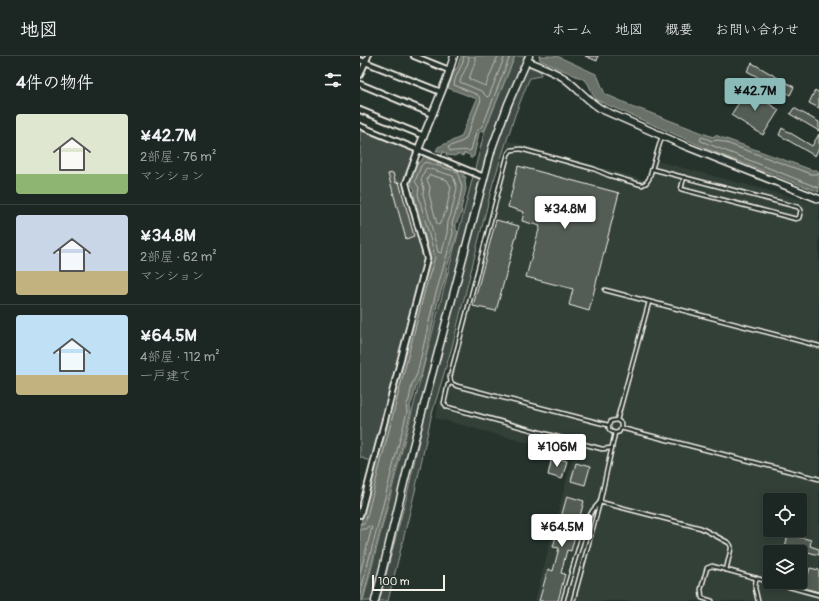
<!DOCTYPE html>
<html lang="ja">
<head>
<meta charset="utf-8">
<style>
  body { margin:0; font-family:Pangolin,"Klee One",sans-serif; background:#29322f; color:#f1f3f6; height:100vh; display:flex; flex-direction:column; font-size:15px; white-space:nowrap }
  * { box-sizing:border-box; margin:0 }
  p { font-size:13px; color:#a0a5a5 }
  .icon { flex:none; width:22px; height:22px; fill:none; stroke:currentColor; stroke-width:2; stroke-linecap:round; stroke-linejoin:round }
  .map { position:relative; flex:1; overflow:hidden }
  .panel { display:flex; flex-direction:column; background:#1c2622; width:360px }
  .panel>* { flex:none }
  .buttons { position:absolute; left:403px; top:437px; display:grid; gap:8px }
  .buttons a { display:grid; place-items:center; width:44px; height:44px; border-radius:4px; background:#1c2622; box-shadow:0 2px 10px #0003,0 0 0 1px #3a4340; font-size:20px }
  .scale { position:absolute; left:12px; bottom:10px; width:73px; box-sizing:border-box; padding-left:4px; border:2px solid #f4f1e8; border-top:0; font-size:11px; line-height:14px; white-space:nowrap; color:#f4f1e8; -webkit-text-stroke:3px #26332d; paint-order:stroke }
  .price { position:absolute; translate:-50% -34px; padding:0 9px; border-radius:4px; background:#fff; color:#222; font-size:13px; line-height:26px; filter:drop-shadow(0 1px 2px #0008) }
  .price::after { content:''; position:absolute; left:50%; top:24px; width:12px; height:9px; margin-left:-6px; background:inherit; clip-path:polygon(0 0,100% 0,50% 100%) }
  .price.current { background:#8bbbb9; color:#111 }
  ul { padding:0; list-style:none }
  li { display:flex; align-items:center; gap:12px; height:100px; padding:0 16px }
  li+li { border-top:1px solid #3a4340 }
  li span { display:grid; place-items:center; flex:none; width:112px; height:80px; border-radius:4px; color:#555 }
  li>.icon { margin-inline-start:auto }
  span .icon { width:48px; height:48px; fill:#fffc; stroke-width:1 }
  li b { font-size:17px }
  h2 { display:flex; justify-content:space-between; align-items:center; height:48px; padding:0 16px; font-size:17px }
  header { display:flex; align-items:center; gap:24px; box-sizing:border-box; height:56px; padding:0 20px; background:#1c2622; border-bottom:1px solid #3a4340 }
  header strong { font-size:19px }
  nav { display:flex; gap:22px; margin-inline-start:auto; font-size:14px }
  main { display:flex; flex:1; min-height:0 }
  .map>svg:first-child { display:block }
</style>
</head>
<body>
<header>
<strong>地図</strong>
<nav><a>ホーム</a><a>地図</a><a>概要</a><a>お問い合わせ</a></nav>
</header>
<main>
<section class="panel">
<h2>4件の物件<svg class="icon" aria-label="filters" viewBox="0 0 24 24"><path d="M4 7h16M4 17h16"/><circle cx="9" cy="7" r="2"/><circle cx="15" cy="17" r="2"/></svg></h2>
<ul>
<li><span style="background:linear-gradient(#dfe7d0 75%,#8fb573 0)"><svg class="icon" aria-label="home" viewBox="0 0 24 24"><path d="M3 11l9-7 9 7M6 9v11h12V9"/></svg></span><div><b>¥42.7M</b><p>2部屋 · 76 m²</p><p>マンション</p></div></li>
<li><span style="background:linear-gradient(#c9d6e8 70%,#c2b280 0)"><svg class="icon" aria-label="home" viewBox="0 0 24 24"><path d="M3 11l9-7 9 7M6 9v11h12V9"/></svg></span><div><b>¥34.8M</b><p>2部屋 · 62 m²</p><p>マンション</p></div></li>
<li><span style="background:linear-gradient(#bfe0f5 75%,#c2b280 0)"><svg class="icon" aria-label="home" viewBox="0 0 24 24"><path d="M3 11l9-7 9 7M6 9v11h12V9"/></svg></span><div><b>¥64.5M</b><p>4部屋 · 112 m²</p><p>一戸建て</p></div></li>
</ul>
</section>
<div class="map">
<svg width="459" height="545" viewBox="0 0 459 545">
  <rect width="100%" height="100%" fill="#26332d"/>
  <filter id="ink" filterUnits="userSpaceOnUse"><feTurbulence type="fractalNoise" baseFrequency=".025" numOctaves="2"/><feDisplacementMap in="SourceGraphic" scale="8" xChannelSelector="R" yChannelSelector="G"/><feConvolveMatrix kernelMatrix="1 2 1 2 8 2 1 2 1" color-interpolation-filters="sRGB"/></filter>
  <g filter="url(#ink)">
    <path fill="#333f39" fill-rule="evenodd" d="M 148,85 L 292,126 L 297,105 L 459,148 L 459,545 L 175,545 L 213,399 L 75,362 ZM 410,444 L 440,444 L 440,474 L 410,474 ZM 410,496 L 440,496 L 440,526 L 410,526 Z"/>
    <g fill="#414b45" stroke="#9a9e96">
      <polygon points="155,0 166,0 148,40 13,545 3,545 125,74"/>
      <polygon points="171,10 179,14 181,17 180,20 170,22 168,26 155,59 133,127 92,291 71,361 55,435 28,545 19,545 47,439 69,340 119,151 138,85 165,16 168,11"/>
      <polygon points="0,75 4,76 55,96 44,127 65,203 13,406 0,401"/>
    </g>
    <g fill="#676f68" stroke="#9fa39b">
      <polygon points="101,0 155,0 125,74 121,75 119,77 114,100 112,102 110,102 110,99 104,97 103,100 98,98 95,100 86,99 87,97 79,95 76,95 78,91 101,81 117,43 88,32 95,13 97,12"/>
      <path d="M 179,0 L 197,0 L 236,18 L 238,21 L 245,38 L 268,48 C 269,51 276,53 280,53 L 353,81 L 355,79 L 452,114 L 457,114 L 459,116 L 459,136 L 357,97 L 241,46 C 229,40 233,32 225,24 L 180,4 Z"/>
      <path d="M 65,99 L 68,103 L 74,104 L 82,108 L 84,106 L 108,116 L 102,120 L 106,121 L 105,124 L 106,133 L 101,153 L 102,156 L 96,168 L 96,174 L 98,176 L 86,215 L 87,216 L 78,245 L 61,320 C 55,329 55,340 50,350 L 51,355 L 2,545 L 0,545 L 0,471 L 61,233 L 71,202 L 53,136 L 55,134 L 51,128 L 51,125 L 58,106 L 60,106 Z"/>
    </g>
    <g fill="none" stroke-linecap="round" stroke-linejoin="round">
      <g stroke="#bcbdb5" stroke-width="1">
        <path d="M 104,0 C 103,11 95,18 94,29 L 118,39 L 121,44 L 106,82 L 103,85 L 88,91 L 90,95 C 96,96 102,93 109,95 L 111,94 L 116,76 L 123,69 L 150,0"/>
        <path d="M 109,0 C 109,10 102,17 100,26 L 121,35 L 127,41 L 129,40 L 145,0"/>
        <polyline points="115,0 115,6 109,23 125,30 126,29 138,0"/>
        <polygon points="67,112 93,120 97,132 91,158 88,166 87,177 82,196 81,197 78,196 63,138 64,132 61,124 65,114"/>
        <polyline points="459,118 451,118 358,84 352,85 342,81 340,83 341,85 459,132"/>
        <polygon points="70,119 87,124 91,131 86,155 79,169 77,168 69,138 70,131 67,124"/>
        <polyline points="0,468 4,467 6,464 65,234 75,201 58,138 59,132 55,125 61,110 65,106 69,107 98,116 99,122 102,131 99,147 92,167 93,177 74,244 57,318 52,328 49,344 46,349 47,356 0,538"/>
        <polyline points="0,473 5,473 9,470 12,471 0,517"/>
      </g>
      <polyline stroke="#9fa39b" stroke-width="1.5" points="78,107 83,96"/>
    </g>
    <g fill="#525c55" stroke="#f4f1e8">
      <polygon points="225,0 238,0 237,5"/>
      <polygon points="392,7 434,31 430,39 387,15"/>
      <polygon points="387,34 419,54 403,79 371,59"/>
      <polygon points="455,34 459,37 459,52 449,47"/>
      <polygon points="434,52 459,66 459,75 430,58"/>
      <polygon points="422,72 452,90 459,78 459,92 455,100 419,79"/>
      <polygon points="158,110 259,137 229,255 209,249 213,233 166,221 180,170 162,165 164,156 148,151"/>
      <polygon points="33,117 36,127 39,126 54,180 46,183 28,118"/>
      <polygon points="136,164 159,170 136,255 113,250"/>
      <polygon points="192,401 207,405 202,423 188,419"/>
      <polygon points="216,407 230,411 225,429 211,425"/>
      <polygon points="207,440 224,445 211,495 207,494 201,517 205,518 198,545 179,545 188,513 193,515 199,492 193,491"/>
      <polygon points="428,478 451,484 450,490 459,493 459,499 448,496 445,509 440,508 440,496 424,496"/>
      <polygon points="450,512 459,514 459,536 444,532 444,530 440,528 440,517 448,519"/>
    </g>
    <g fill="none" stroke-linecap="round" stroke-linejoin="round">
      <defs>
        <g id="service">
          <polyline points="292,113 438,151 441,154 439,162 436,163 321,133 324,121"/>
          <polyline points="245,234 459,290"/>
          <polyline points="91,327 97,330 248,369"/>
          <polyline points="261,372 459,423"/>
          <path d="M 255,377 C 248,375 247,371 251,365 L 257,364"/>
          <polyline points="252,392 242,393 87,351 84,347 88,329 91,327 90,321 148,98 151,94 161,93 234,113 248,119 282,129 286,127 289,123 302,80"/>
          <polyline points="396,522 395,532 398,545"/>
          <polyline points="411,526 459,539"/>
          <polyline points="203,545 226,466 233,454 240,446 341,472 369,487 371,490 371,493 366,514"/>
          <polyline points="213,545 240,446 255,377 259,376 261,372 261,367 257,364 289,246"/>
          <polyline points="352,545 342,542 341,533 347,512 352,510 410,526"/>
        </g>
        <g id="minor">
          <polyline points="54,0 89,14"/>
          <polyline points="0,4 81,36"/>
          <polyline points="0,19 8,0"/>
          <polyline points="0,28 72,58"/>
          <polyline points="0,54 64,80"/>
          <polyline points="0,70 124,121"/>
          <polyline points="0,459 67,203 46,127 58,94"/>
        </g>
        <g id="tertiary">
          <path d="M 167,5 C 179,10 193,15 204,22 C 218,32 228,46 243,54 L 323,89 L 459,143"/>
          <polyline points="58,94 87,22 94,0"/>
          <polyline points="15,545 52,394 132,92 148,48 169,0"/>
        </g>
      </defs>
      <use href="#service" stroke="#f4f1e8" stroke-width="5.5"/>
      <use href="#minor" stroke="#f4f1e8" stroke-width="8"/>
      <use href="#tertiary" stroke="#f4f1e8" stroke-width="9"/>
      <use href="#service" stroke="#26332d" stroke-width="2.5"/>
      <use href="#minor" stroke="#26332d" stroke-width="4.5"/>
      <use href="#tertiary" stroke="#26332d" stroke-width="6"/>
    </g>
  </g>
</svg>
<div class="buttons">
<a><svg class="icon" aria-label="locate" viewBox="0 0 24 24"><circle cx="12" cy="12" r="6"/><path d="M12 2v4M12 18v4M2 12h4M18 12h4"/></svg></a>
<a><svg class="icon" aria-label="layers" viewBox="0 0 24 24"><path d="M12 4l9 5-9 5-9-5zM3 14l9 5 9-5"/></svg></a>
</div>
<div class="scale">100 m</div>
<b class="price current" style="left:395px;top:56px">¥42.7M</b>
<b class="price" style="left:205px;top:174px">¥34.8M</b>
<b class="price" style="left:197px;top:412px">¥106M</b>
<b class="price" style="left:202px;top:492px">¥64.5M</b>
</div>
</main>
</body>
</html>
